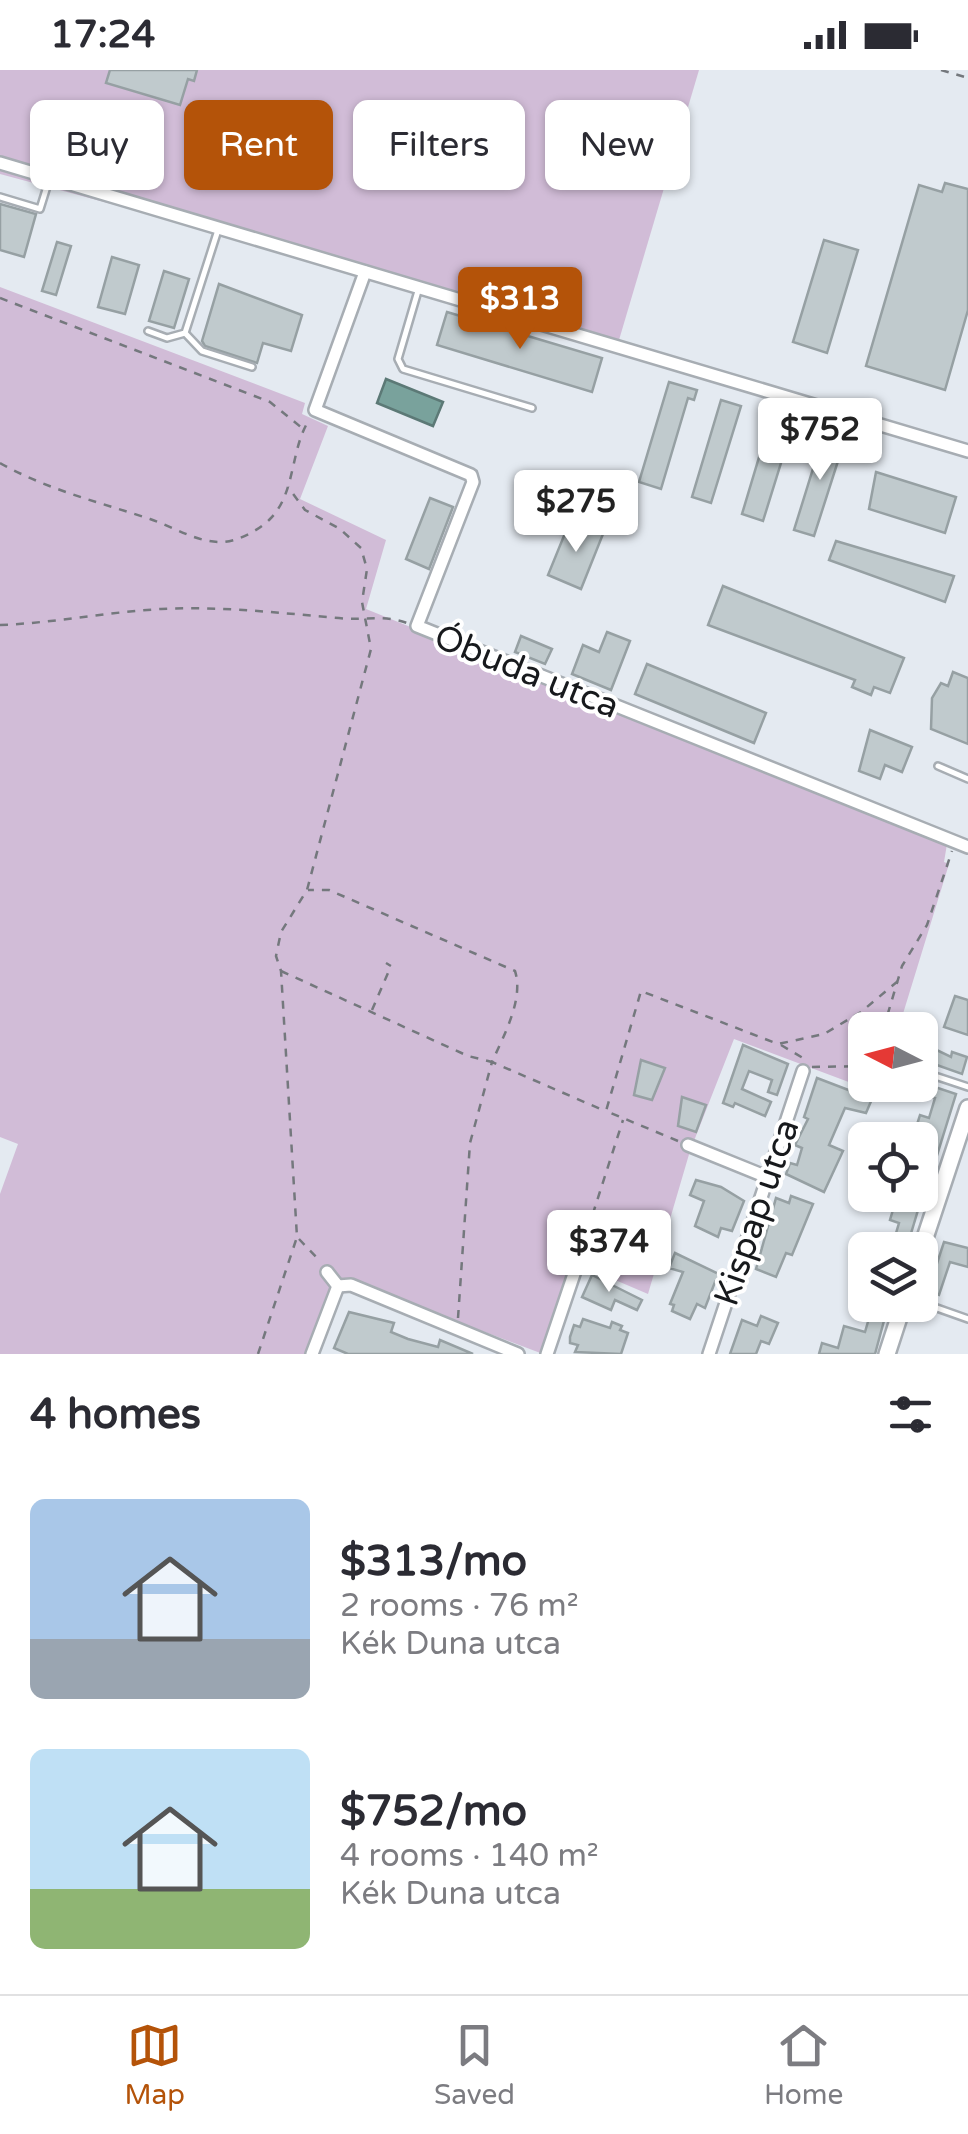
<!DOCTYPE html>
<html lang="en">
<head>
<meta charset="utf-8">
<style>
  body { margin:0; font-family:"Varela Round",sans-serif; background:#f2f2f3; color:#2b2b33; height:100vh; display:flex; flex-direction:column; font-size:38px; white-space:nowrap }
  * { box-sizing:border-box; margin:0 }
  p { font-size:32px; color:#7c7c81 }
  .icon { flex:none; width:55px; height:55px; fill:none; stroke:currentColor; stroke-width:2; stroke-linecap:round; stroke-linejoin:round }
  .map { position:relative; height:1284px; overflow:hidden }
  .details { display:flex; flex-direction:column; background:#fff; flex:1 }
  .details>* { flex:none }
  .guide { position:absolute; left:30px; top:30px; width:910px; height:90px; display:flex; gap:20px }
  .needle { width:65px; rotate:276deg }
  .fabs { position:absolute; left:848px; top:942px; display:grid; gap:20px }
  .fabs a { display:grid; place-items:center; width:90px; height:90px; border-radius:15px; background:#fff; box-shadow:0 2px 8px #0004; font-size:50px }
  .price { position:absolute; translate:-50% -85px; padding:0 22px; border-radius:10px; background:#fff; color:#222; font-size:32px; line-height:65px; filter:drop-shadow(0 2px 5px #0008) }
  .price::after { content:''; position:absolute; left:50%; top:60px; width:30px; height:22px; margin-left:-15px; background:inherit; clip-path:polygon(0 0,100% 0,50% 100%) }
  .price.current { background:#b45309; color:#fff }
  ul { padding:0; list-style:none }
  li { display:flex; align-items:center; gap:30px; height:250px; padding:0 30px }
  li span { display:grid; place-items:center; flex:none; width:280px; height:200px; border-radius:15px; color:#555 }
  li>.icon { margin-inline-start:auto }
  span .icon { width:120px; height:120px; fill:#fffc; stroke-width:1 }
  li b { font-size:42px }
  h2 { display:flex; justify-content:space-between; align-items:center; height:120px; padding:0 30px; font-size:42px }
  .pill { padding:0 35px; border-radius:15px; background:#fff; box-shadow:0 2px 8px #0004; font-size:35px; line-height:90px }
  .pill.current { background:#b45309; color:#fff }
  .status { display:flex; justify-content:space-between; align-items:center; height:70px; padding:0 50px; background:#fff; direction:ltr }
  .status svg { height:28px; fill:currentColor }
  .tabs { display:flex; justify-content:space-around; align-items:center; height:140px; border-top:2px solid #e1e1e2; background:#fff; font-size:28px; color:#7c7c81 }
  .tabs a { display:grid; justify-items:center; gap:5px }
  .tabs .current { color:#b45309 }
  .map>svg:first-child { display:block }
</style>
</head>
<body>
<div class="status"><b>17:24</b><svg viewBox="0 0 49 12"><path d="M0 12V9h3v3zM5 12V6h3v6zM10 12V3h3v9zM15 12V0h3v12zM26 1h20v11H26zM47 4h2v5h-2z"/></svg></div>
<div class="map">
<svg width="968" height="1284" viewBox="0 0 968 1284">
  <rect width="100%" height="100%" fill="#e4eaf1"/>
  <g fill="#d1bcd7">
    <polygon points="0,0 699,0 619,270 0,104"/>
    <polygon points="0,217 305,333 302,344 328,356 300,429 386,470 366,539 947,774 944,792 949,794 898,960 865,960 865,1015 881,1015 878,1023 734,969 690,1081 648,1224 573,1192 543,1284 461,1253 460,1257 347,1210 331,1219 307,1284 0,1284 0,1124 18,1074 0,1067"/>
  </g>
  <polygon fill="#79a29c" stroke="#5c7976" stroke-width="2.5" points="386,309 443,332 433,356 377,333"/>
  <g fill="#c0cacd" stroke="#96a0a3" stroke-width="2.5">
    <polygon points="110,0 197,0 194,11 188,9 180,35 106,13"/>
    <polygon points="945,113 968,119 968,240 945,320 866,296 919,115 942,122"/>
    <polygon points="0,134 36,144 24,187 0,180"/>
    <polygon points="824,170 858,180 827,283 793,272"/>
    <polygon points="57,172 71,176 56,225 42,221"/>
    <polygon points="112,187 139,195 125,244 98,237"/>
    <polygon points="164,201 189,209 174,258 149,251"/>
    <polygon points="219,214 302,245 291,281 263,273 257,293 205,276 202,271"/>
    <polygon points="447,242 602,288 592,322 437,275"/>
    <polygon points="669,312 697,320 694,330 688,328 661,419 639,412"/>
    <polygon points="721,330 741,336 711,433 692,427"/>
    <polygon points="772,344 794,351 763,451 742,444"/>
    <polygon points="825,360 846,366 814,466 794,460"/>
    <polygon points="876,402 956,427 945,463 869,439"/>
    <polygon points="430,428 453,437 429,499 406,489"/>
    <polygon points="570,451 603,464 581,519 548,505"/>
    <polygon points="836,471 954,506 945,532 829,490"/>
    <polygon points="723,516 904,588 890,623 874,617 871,625 852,617 855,610 708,555"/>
    <polygon points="607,562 630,571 611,620 572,604 583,575 599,582"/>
    <polygon points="521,566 552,579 545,594 515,582"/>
    <polygon points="647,594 766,643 754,673 635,624"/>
    <polygon points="953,602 968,608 968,674 931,659 932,628 941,613 948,616"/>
    <polygon points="870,660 912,677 902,702 885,695 880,709 859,701"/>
    <polygon points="955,926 968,930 968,965 944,957"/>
    <polygon points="920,972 951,987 952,982 967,987 962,1004 920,989"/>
    <polygon points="743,975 788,994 777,1025 768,1022 772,1010 749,1001 742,1019 771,1032 765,1046 735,1033 733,1037 723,1033"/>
    <polygon points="641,990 665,998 652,1030 634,1025"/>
    <polygon points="817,1008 872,1029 866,1043 845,1038 829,1075 843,1081 824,1122 786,1104 790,1093 797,1095 802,1078 795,1075 808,1049 804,1047"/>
    <polygon points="920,1012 956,1024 934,1095 929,1094 922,1115 920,1070 912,1070 920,1045 929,1048 935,1028 916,1022"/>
    <polygon points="682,1027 706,1035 696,1062 678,1056"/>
    <polygon points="696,1110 721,1117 744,1131 732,1161 721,1158 718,1167 695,1156 704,1131 690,1125"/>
    <polygon points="791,1126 813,1134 792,1185 786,1183 776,1207 756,1199 776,1128 789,1133"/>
    <polygon points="895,1133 918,1140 906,1180 891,1180 899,1153 890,1150"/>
    <polygon points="944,1172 968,1178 968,1197 950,1192 939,1225 928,1221"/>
    <polygon points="675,1183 725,1207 722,1215 715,1212 705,1238 697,1234 690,1249 672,1241 674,1235 670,1234 683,1202 669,1198"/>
    <polygon points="592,1205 642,1230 637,1240 615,1230 611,1240 582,1227"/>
    <polygon points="872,1238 885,1247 875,1284 819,1284 822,1273 838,1278 844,1256 865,1262"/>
    <polygon points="349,1242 394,1253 391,1262 408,1269 438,1277 440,1270 473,1284 348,1284 334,1278"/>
    <polygon points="761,1246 778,1253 769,1274 761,1271 756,1284 730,1284 742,1250 757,1256"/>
    <polygon points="583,1249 610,1258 612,1252 622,1256 620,1260 628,1263 621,1284 575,1282 578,1275 570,1273 570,1267 574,1255 580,1257"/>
  </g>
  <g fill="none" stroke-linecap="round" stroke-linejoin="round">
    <defs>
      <g id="lane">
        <polyline points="0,127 40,139 49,110"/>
        <polyline points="418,221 398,289 403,299 532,338"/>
        <polyline points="148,261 167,268 185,263 218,160"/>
        <polyline points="185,263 202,281 252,297"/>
        <polyline points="938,696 968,709"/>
        <polyline points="920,1001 968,1017"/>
        <polyline points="920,1232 968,1249"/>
      </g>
      <g id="street">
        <polyline points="0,93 968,381"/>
        <polyline points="365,202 315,340 471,405 473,412 417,556 968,777"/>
        <polyline points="688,1075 767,1107"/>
        <polyline points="327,1202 338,1216"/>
        <polyline points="338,1216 351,1215 518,1284"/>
        <polyline points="312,1284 338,1216"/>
        <polyline points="547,1284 575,1201"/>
        <polyline points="709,1284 803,1001"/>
      </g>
      <g id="secondary">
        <polyline points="920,1183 968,1038"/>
        <polyline points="887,1284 903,1235"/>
      </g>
    </defs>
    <use href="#lane" stroke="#a7adb3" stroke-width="10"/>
    <use href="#street" stroke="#a7adb3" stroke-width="16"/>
    <use href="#secondary" stroke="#a7adb3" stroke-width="20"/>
    <g stroke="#74787d" stroke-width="2.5" stroke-dasharray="8 8" stroke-linecap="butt">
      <polyline points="941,0 968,8"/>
      <polyline points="0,228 270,332 302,358"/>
      <path d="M 0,393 C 48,420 99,432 150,449 C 174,457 197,473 223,472 C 239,471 259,460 270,449 C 296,423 290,380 309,350"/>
      <path d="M 0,555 C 54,553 107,542 161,539 C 221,536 279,543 339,548 C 364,551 381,544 407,553"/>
      <path d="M 281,901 L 468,986 L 492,992 C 504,965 524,929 515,901 L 329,820 L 308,820"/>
      <polyline points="372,940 391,896 386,893"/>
      <polyline points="883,960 902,896 927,855 952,781"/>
      <polyline points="781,975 803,988"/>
      <polyline points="812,997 865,996"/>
      <polyline points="678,1071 606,1041 641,921 778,974 824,964 861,942 898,911"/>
      <polyline points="299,1169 321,1192"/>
      <polyline points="578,1190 623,1050"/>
      <polyline points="458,1248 470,1073 492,992 605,1041"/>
      <polyline points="258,1284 297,1167 281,901 276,886 281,862 307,820 371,579 362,532 367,499 361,478 340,459 305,440 288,417"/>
    </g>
    <use href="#lane" stroke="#fff" stroke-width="5"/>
    <use href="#street" stroke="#fff" stroke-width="11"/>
    <use href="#secondary" stroke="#fff" stroke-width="15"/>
  </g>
  <g text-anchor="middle" stroke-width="8" stroke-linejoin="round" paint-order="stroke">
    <g font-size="35" fill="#17191c" stroke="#fff">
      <text transform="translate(527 601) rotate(22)" y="12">Óbuda utca</text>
      <text transform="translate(756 1142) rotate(-71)" y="12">Kispap utca</text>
    </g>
  </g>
</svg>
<div class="fabs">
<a><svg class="needle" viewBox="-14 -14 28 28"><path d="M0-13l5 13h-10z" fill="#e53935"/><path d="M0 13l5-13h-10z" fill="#7c7c81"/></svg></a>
<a><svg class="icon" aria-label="locate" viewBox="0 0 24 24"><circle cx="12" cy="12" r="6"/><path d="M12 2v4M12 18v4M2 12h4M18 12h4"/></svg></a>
<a><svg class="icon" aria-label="layers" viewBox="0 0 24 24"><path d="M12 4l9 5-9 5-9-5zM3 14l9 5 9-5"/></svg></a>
</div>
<b class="price current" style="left:520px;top:282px">$313</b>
<b class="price" style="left:820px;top:413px">$752</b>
<b class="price" style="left:576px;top:485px">$275</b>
<b class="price" style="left:609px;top:1225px">$374</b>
<div class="guide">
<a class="pill">Buy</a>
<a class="pill current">Rent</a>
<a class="pill">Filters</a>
<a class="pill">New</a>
</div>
</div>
<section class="details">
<h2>4 homes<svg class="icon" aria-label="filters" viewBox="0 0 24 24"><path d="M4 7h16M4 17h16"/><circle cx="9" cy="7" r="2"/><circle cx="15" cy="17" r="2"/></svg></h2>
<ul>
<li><span style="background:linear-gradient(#a9c7e8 70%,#9aa5b1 0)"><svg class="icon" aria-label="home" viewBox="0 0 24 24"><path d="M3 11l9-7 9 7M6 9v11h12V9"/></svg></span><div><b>$313/mo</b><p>2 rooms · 76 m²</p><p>Kék Duna utca</p></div></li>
<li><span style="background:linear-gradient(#bfe0f5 70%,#8fb573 0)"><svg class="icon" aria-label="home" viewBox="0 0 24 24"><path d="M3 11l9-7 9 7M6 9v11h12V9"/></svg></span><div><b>$752/mo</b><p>4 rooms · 140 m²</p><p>Kék Duna utca</p></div></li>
</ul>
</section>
<nav class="tabs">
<a class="current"><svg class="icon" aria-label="map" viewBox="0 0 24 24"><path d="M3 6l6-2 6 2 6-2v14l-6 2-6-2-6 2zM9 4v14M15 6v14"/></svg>Map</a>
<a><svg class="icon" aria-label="saved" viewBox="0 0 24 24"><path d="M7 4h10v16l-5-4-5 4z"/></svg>Saved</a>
<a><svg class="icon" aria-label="home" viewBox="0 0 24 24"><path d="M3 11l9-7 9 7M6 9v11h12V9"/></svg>Home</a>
</nav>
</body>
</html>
